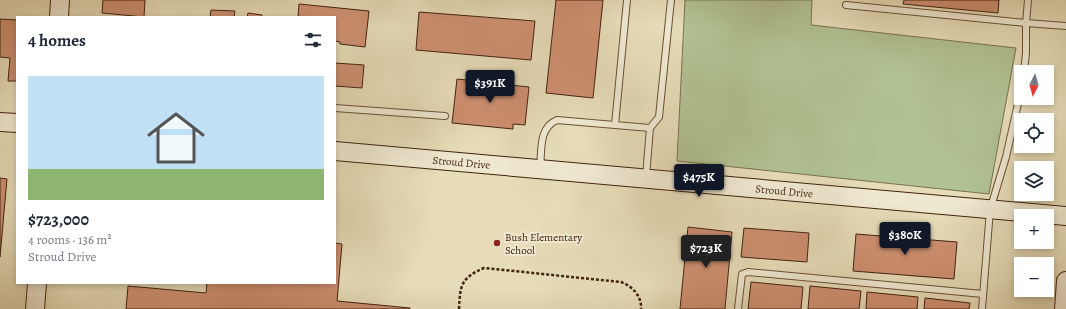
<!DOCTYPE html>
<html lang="en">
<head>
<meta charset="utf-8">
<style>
  body { margin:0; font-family:Alegreya,serif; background:#f6f6f7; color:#1f2937; height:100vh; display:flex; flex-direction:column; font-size:15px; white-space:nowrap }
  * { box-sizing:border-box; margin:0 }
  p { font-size:13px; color:#747a83 }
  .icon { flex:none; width:22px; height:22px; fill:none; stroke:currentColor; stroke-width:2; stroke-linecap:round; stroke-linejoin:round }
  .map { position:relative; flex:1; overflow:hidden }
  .drawer { position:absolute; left:16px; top:16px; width:320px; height:268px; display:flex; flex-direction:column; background:#fff; border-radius:0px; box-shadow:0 2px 6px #0003 }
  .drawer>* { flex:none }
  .needle { width:26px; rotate:186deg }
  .tools { position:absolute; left:1014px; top:65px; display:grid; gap:8px }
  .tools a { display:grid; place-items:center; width:40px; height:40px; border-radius:0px; background:#fff; box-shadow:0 2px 6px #0003; font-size:20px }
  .price { position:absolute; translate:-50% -34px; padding:0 9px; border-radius:4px; background:#111827; color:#fff; font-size:13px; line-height:26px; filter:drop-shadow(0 1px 2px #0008) }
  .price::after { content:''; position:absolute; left:50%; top:24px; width:12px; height:9px; margin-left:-6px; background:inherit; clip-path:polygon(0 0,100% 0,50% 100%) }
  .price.current { background:#222; color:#fff }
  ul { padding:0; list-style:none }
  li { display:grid; align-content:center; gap:8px; height:212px; padding:0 12px }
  li span { display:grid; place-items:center; height:124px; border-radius:0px; color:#555 }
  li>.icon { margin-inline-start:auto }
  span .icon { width:72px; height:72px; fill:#fffc; stroke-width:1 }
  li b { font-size:17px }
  h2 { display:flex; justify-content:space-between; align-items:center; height:48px; padding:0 12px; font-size:17px }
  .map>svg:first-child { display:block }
</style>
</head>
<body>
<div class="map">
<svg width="1066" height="309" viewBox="0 0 1066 309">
  <rect width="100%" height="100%" fill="#e6dcb8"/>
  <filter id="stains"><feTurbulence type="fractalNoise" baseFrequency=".005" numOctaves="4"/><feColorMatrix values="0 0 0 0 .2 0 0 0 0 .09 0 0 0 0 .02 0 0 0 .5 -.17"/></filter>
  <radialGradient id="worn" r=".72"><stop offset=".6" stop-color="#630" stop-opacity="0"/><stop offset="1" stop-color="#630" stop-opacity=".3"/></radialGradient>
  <polygon fill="#b1c192" stroke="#7a7250" points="685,0 812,0 811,25 1016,48 989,194 677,161"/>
  <g fill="#ce9072" stroke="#42230e">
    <polygon points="103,0 145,0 144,17 102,13"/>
    <polygon points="556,0 603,0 593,98 546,93"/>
    <polygon points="904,0 999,0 998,13 903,4"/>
    <polygon points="299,4 369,11 365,47 340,44 340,42 335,41 335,17 298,17"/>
    <polygon points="211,10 235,11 234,17 210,17"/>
    <polygon points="419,12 535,21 531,60 416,50"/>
    <polygon points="248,13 262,15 262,17 247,17"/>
    <polygon points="0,19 17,20 17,81 8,81 10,58 0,57"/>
    <polygon points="335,63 364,65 362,88 335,86"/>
    <polygon points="457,79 529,87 525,125 513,124 513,129 452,123"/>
    <polygon points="0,178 7,179 0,257"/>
    <polygon points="688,227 732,232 725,309 680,309"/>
    <polygon points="744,228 809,233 807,262 741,257"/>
    <polygon points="856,234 957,242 954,279 853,271"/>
    <polygon points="335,243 342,244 337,301 410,308 410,309 126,309 128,286 206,293 207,283 335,283"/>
    <polygon points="751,282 803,287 801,309 748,309"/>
    <polygon points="810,286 861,291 859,309 808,309"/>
    <polygon points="867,292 918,297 917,309 866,309"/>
    <polygon points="925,298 970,303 969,309 924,309"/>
  </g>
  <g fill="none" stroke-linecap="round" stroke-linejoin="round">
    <defs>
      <g id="lane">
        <polyline points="846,5 1026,23 1028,0"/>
        <polyline points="1024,72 1026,53 1026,23 1066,26"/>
        <polyline points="335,108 445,116"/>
        <polyline points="615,125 650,128"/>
        <path d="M 540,168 C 542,151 538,128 557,120 L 615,125 L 627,0"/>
        <polyline points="646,177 650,128 659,117 671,0"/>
        <polyline points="738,309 742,274 748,272 983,294"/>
        <polyline points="982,309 990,210 1006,157 1021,90"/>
      </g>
      <g id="secondary">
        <polyline points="59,17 60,0"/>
        <polyline points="0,122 17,123"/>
        <path id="s1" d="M 335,151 L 1066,216"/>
        <polyline points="35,309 37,283"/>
        <polyline points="1064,309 1066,281"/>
      </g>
    </defs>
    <use href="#lane" stroke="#6b5138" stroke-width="8"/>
    <use href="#secondary" stroke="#42230e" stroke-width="20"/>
    <path stroke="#42230e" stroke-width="2.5" stroke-dasharray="3 2" stroke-linecap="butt" d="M 459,309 C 460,285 461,278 484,268 L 621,282 C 632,286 642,296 641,309"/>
    <use href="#lane" stroke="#efe8d1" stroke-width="6"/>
    <use href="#secondary" stroke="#efe8d1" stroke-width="18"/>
  </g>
  <circle fill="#8f2418" stroke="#efe8d1" stroke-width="1.5" cx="497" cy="243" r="4"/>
  <g text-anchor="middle" stroke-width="4" stroke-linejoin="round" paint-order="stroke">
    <g font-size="11" fill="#42230e" stroke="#efe8d1">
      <text dy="4" stroke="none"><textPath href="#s1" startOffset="127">Stroud Drive</textPath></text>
      <text dy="4" stroke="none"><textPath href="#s1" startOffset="451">Stroud Drive</textPath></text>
    </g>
    <g font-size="11" fill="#42230e" stroke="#efe8d1" text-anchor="start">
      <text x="505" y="241">Bush Elementary<tspan x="505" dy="13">School</tspan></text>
    </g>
  </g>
  <rect width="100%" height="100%" filter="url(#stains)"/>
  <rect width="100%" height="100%" fill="url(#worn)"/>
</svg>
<div class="tools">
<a><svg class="needle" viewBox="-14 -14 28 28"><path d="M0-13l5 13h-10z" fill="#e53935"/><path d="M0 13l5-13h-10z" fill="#747a83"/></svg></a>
<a><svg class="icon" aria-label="locate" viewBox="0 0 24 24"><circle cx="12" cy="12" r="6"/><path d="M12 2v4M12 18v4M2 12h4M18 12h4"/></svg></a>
<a><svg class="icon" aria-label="layers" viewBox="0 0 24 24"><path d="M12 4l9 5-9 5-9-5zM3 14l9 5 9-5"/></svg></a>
<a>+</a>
<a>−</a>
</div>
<b class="price" style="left:490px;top:104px">$391K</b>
<b class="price" style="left:699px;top:198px">$475K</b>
<b class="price" style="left:905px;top:256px">$380K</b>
<b class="price current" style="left:706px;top:269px">$723K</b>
<section class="drawer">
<h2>4 homes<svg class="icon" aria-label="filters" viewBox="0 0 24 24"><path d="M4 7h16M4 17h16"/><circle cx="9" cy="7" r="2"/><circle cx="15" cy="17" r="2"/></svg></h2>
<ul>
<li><span style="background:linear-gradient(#bfe0f5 75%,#8fb573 0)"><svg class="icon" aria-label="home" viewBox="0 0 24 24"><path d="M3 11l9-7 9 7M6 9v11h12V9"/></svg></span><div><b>$723,000</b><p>4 rooms · 136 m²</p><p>Stroud Drive</p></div></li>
</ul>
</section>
</div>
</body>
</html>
